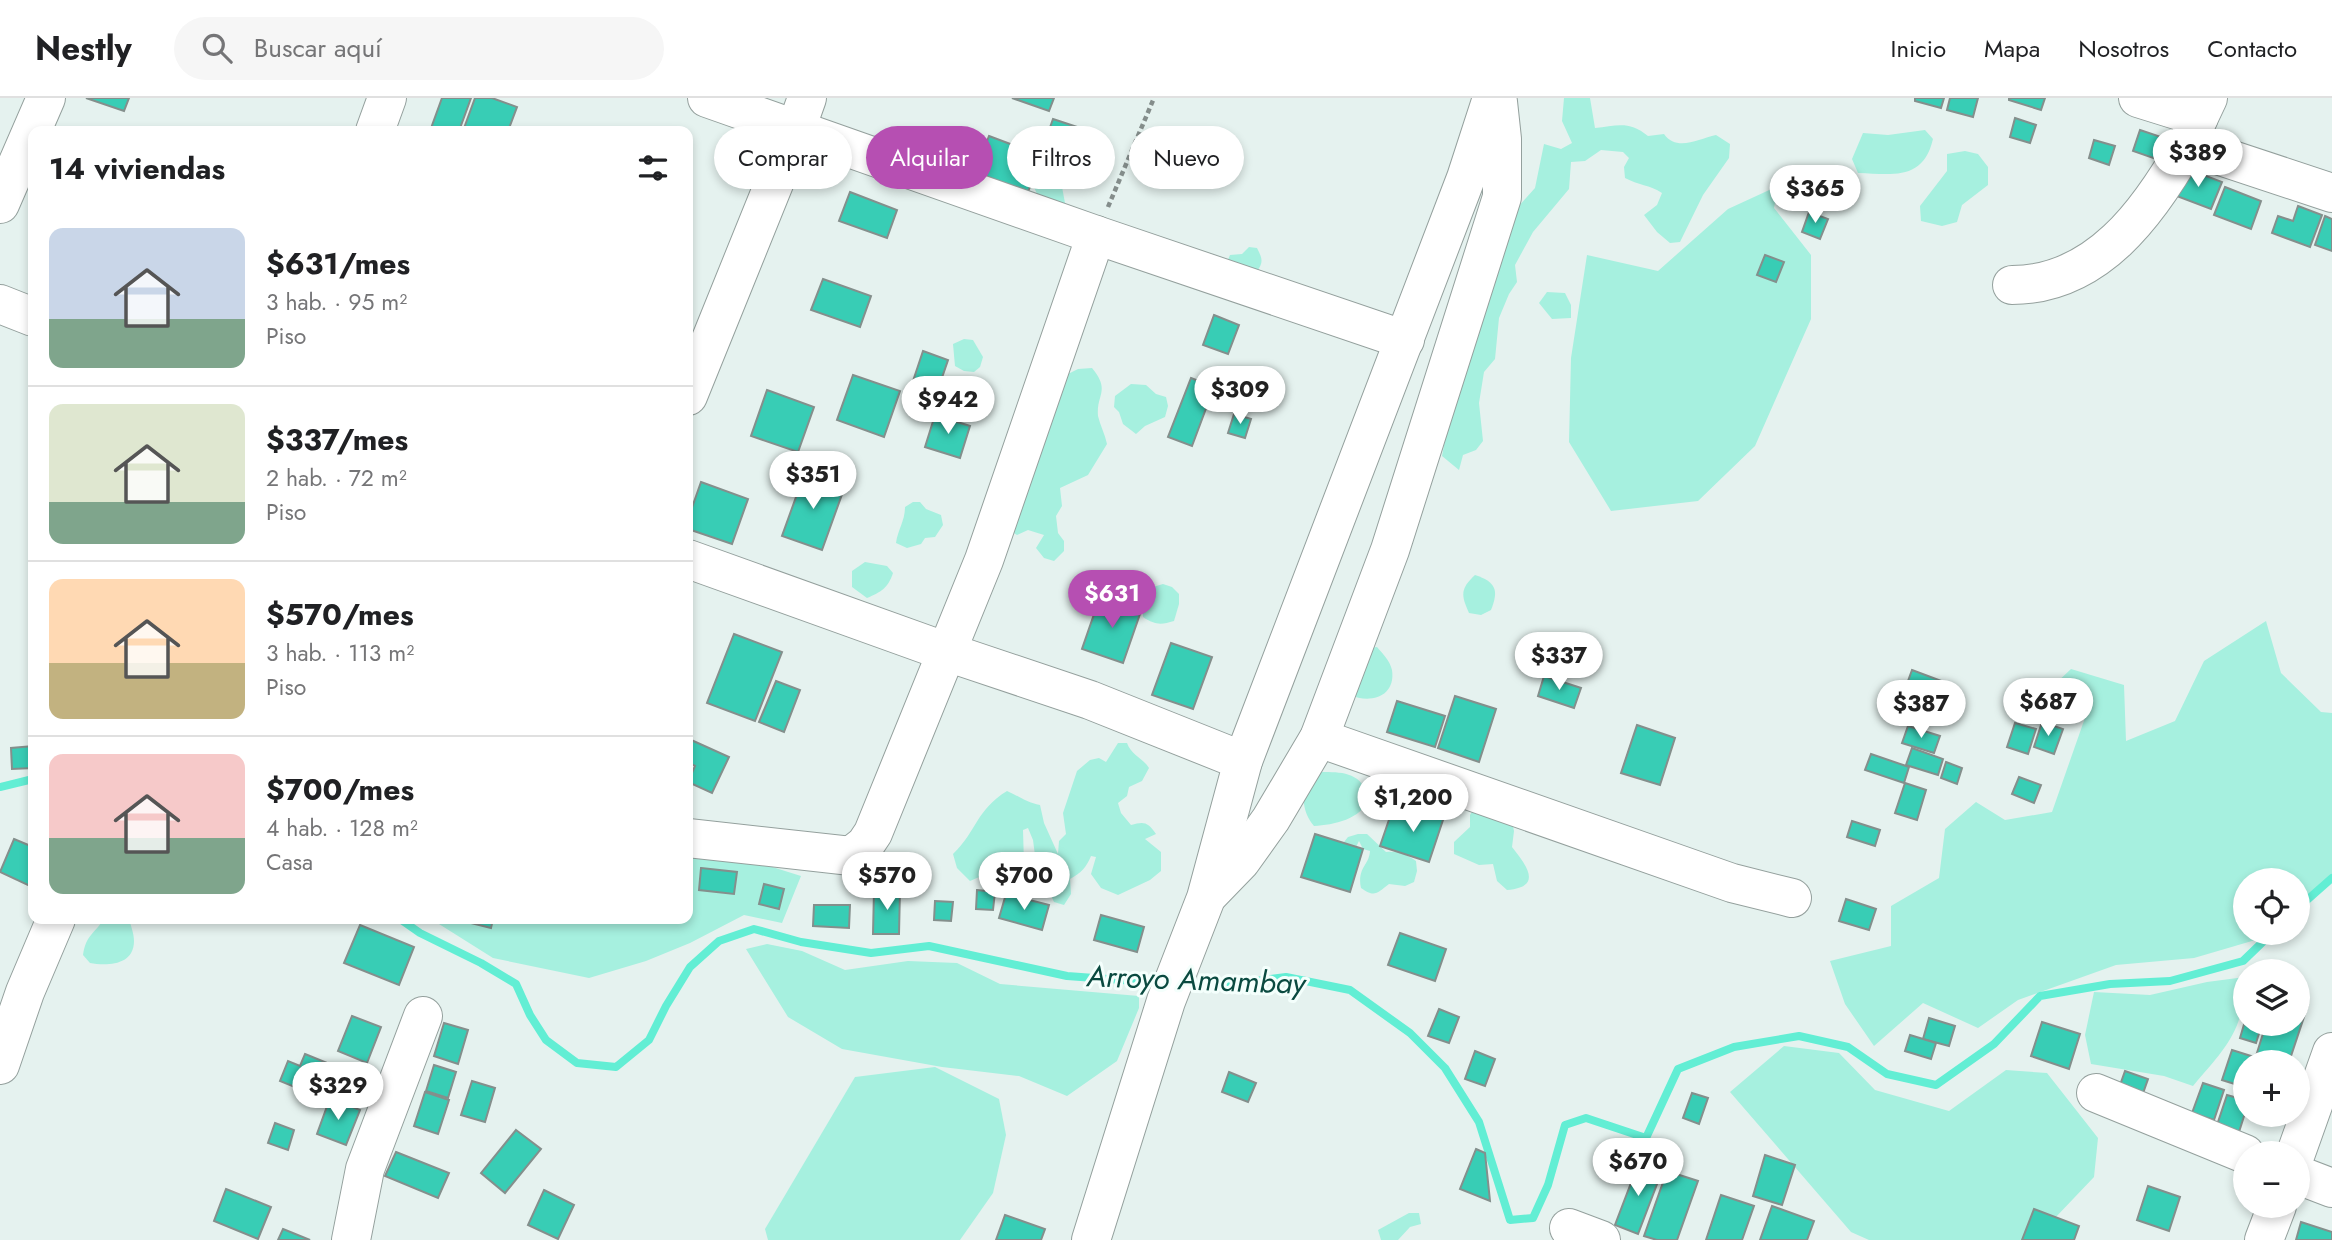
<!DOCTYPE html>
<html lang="es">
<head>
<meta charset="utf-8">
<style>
  body { margin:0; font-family:Jost,sans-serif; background:#f6f6f6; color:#202124; height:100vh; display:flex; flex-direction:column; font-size:26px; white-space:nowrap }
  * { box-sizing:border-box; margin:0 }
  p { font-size:23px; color:#757577 }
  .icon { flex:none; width:38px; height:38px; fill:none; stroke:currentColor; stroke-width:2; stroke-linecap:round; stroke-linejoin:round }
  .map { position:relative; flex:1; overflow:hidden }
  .panel { position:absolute; left:28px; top:28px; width:665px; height:798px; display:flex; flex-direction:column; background:#fff; border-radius:14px; box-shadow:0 4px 10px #0003 }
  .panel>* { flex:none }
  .hud { position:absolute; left:714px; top:28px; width:665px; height:63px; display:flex; gap:14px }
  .tools { position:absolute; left:2233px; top:770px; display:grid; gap:14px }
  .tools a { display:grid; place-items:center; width:77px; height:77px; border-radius:50%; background:#fff; box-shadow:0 4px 10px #0003; font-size:35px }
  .price { position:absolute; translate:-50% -60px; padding:0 16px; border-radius:24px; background:#fff; color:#222; font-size:23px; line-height:46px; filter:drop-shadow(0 2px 4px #0008) }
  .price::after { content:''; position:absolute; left:50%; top:42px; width:21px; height:16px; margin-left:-10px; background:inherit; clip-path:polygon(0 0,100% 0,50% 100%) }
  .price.current { background:#b64fb2; color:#fff }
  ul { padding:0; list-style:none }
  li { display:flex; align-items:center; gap:21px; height:175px; padding:0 21px }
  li+li { border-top:2px solid #e0e0e0 }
  li span { display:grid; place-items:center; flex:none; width:196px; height:140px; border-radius:14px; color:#555 }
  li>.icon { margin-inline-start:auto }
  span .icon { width:84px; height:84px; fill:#fffc; stroke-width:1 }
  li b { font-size:30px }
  h2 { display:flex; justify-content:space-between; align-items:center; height:84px; padding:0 21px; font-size:30px }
  .chip { padding:0 24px; border-radius:32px; background:#fff; box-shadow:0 4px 10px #0003; font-size:24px; line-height:63px }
  .chip.current { background:#b64fb2; color:#fff }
  header { display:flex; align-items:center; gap:42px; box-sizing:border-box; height:98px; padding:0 35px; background:#fff; border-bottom:2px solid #e0e0e0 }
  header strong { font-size:33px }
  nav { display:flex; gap:38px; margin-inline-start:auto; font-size:24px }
  .search { width:490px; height:63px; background:#f6f6f6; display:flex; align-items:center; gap:18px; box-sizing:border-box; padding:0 24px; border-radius:38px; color:#757577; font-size:26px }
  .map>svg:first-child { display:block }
</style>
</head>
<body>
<header>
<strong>Nestly</strong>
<div class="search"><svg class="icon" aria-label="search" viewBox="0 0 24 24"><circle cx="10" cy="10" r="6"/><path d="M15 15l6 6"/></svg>Buscar aquí</div>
<nav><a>Inicio</a><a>Mapa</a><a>Nosotros</a><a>Contacto</a></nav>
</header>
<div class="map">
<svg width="2332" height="1142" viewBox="0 0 2332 1142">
  <rect width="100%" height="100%" fill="#e5f2ef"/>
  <g fill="#a6f0df">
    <path d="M 1564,0 L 1590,0 L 1595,30 C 1616,28 1629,22 1648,38 L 1664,36 C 1677,54 1698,41 1716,37 L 1730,46 L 1729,60 L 1703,97 L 1680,144 L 1670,145 L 1657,134 L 1644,117 L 1657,107 L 1662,95 C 1650,87 1638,87 1625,80 L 1624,69 L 1629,60 L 1623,54 L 1601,52 L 1585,63 L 1571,64 L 1569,91 L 1533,134 L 1515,167 L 1517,184 L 1509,196 L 1499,220 L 1495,261 L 1484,274 L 1479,305 L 1483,343 L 1476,352 L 1463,357 L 1459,372 L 1442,358 L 1449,321 L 1509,119 L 1535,90 L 1544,46 L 1561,51 L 1572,45 L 1562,23 Z"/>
    <path d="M 1925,32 L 1933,41 C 1923,83 1893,76 1858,75 L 1852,61 L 1863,35 L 1888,37 Z"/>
    <polygon points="1965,53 1978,56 1988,69 1988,87 1962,107 1957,124 1942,128 1921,123 1920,108 1947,73 1947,56"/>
    <polygon points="1052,75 1060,78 1065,105 1050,110 1038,98 1033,87 1038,77"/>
    <polygon points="1778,88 1774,110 1811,157 1811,221 1755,348 1698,403 1611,413 1569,344 1571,260 1587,157 1658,173 1728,111"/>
    <path d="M 1249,149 L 1257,150 C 1262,160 1264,164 1257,173 L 1227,164 L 1230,157 L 1242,156 Z"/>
    <polygon points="1547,194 1565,195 1571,207 1571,220 1552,221 1539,205"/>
    <polygon points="964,241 973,242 983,259 980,269 974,274 964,273 955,268 953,246"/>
    <path d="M 1092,270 C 1111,293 1096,296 1098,318 C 1100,327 1105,336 1107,346 L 1088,377 L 1060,390 L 1062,408 L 1056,418 L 1058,435 L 1064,443 L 1064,453 L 1054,463 L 1044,460 L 1036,450 L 1044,437 L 1028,432 L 1017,437 L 1004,429 L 1049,273 L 1070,275 L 1078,271 Z"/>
    <polygon points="1131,286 1146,287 1156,296 1166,299 1168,308 1165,319 1145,328 1136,336 1123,326 1119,314 1114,309 1115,298"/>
    <path d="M 913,404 L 920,404 L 926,411 L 941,417 L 943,427 L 935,439 L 925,440 L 921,446 L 907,450 L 896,445 C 898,431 905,423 905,409 Z"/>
    <path d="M 865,464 L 887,468 L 893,475 C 888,490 881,494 867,500 L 852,489 L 852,473 Z"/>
    <path d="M 1475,477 C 1496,484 1499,492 1491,512 L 1481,517 L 1469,515 C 1461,497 1460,491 1475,477 Z"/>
    <path d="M 1163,486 L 1172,489 L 1179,496 L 1179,506 L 1174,523 C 1161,527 1155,527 1143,519 L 1143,492 Z"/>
    <polygon points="2266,523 2281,575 2321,614 2332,615 2332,778 2298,811 2298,782 2245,782 2245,835 2273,835 2269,838 2194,860 2116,867 2018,902 1978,930 1923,905 1874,948 1845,906 1830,863 1891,848 1891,808 1939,780 1945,731 1976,704 2005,722 2052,714 2086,617 2037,603 2071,571 2124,587 2126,643 2175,623 2204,563"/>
    <path d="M 1377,549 C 1383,556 1390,563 1392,572 C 1396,599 1370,606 1350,597 L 1362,551 Z"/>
    <path d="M 1118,645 L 1127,645 C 1131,657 1143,660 1149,670 L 1142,683 L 1129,689 L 1127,698 L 1118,705 L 1121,715 L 1131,727 C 1144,723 1148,724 1156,736 L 1145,741 L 1161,754 L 1161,773 L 1150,782 L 1118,797 L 1101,790 L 1091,776 L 1096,759 L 1091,758 C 1086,770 1081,775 1070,781 L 1071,796 L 1064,807 L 1054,804 L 1036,765 L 1033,742 L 1028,730 L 1023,732 L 1024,766 L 1007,773 L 994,770 L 987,759 L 986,776 L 970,783 L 957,770 L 953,756 C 977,733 976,712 1007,693 C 1019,698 1027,705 1040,707 L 1044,725 L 1058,756 L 1059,743 L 1066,736 L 1063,715 L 1077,673 L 1090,662 L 1099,660 L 1106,664 Z"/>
    <path d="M 1321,674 C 1341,674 1359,674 1367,695 L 1371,677 L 1402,683 L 1407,708 L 1404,713 C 1390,720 1376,714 1369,701 C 1361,721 1334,727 1314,728 C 1302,713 1302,700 1307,682 Z"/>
    <polygon points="1426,693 1459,709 1450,714 1425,713 1420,703"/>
    <path d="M 1475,709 L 1511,719 L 1514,733 L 1512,749 C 1526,767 1544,789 1507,792 L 1497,783 L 1493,766 L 1479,767 L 1454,756 L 1454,744 L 1470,729 L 1470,717 Z"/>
    <path d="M 1358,736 L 1367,736 L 1386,754 C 1398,753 1406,756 1416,763 L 1417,773 L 1414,784 L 1405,788 L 1389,786 C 1377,795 1375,800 1361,790 C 1357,769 1369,768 1370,753 L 1363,751 L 1359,743 L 1355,751 L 1346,750 L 1344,744 L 1348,739 Z"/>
    <polygon points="688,752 724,754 801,778 782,825 744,817 690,845 646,863 589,880 493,860 431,821 688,821"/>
    <path d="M 104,821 L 129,821 C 131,828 134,836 134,843 C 134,868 106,868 90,865 L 83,857 C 86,837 94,836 104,821 Z"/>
    <polygon points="767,846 802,853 845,872 908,863 957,865 1000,886 1139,898 1139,910 1117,963 1067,998 1019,978 942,969 842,951 788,919 746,851"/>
    <path d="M 2245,879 C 2245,933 2225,950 2193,988 L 2164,978 L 2091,966 L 2085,937 L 2094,894 L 2150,897 L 2207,884 Z"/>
    <polygon points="1784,948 1839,955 1875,992 1949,1013 2006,972 2047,975 2098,1040 2094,1079 2034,1142 1869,1142 1851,1134 1730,994"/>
    <polygon points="935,969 999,1001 1006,1037 993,1095 960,1142 768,1142 765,1131 855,979"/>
    <polygon points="1409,1115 1419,1115 1421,1126 1410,1129 1398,1142 1381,1142 1378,1132"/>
  </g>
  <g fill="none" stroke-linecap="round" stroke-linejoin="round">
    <g stroke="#62eed4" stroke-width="8">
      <polyline points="0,689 33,681"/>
      <polyline points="2298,810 2332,780"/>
      <polyline points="400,821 420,835 481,865 516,886 530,917 546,942 577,965 616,969 649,942 666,908 690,869 719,843 754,831 801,844 871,855 929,848 1067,878 1163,885"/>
      <polyline points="1183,887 1210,889 1286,879 1350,892 1410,935 1445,970 1479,1024 1510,1122 1533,1120 1548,1087 1565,1027 1586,1020 1646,1040 1678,971 1734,949 1799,938 1848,949 1887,976 1936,987 1994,946 2040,898 2110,886 2170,883 2243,863 2272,835"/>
    </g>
  </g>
  <g fill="#38cdb5" stroke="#848f8c" stroke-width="2">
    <polygon points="86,0 129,0 124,13"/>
    <polygon points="442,0 471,0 459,33 430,33"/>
    <polygon points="475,0 492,0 517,9 508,33 463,33"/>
    <polygon points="1012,0 1054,0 1049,13"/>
    <polygon points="1915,0 1944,0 1941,10 1915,3"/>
    <polygon points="1950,0 1978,0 1973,19 1947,12"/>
    <polygon points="2009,0 2045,0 2041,12 2009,2"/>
    <polygon points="2015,20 2036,27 2030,45 2010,39"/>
    <polygon points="1053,21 1086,32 1075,63 1042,52"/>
    <polygon points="2140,32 2170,42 2162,63 2133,53"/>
    <polygon points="989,38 1042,58 1026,99 973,79"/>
    <polygon points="2094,42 2115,48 2109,67 2089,60"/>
    <polygon points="2185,70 2222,84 2211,111 2174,97"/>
    <polygon points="2225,89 2261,103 2251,131 2214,117"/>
    <polygon points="850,94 897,112 887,140 839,123"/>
    <polygon points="2298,108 2322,117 2310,149 2272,135 2278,118 2293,123"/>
    <polygon points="1809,114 1828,121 1820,141 1802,134"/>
    <polygon points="2325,118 2332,121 2332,153 2315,147"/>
    <polygon points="1765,157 1784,164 1776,184 1757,177"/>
    <polygon points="823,181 871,198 860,229 811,212"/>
    <polygon points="1214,217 1239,227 1228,256 1203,247"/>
    <polygon points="923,253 948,262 933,306 908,298"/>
    <polygon points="853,277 900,293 884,339 837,322"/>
    <polygon points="1191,280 1214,289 1192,348 1168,339"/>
    <polygon points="1250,283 1261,286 1255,301 1245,298"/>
    <polygon points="767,292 814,309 798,354 751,338"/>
    <polygon points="1234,316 1251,321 1245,340 1228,335"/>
    <polygon points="935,317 970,328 960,360 925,349"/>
    <polygon points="805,374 845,388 822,452 782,438"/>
    <polygon points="701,384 748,401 732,446 688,431 688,421"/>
    <polygon points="1100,499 1141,513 1123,565 1082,551"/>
    <polygon points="734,536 782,554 755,623 707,605"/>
    <polygon points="1171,545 1212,559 1193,611 1152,597"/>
    <polygon points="1912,572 1947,585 1934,621 1899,608"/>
    <polygon points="1544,578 1581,590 1574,610 1538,598"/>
    <polygon points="776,583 800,592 784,634 759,624"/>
    <polygon points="1455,598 1496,611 1479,664 1438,650"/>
    <polygon points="1397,603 1445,618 1435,649 1387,634"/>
    <polygon points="2042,624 2063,631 2054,656 2034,649"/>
    <polygon points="2015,625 2036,631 2028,656 2007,649"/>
    <polygon points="1637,627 1675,640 1660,687 1621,675"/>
    <polygon points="1908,628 1940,638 1934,655 1902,645"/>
    <polygon points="689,641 729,659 712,695 688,684 695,668 688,664"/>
    <polygon points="33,648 33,670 12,671 11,650"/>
    <polygon points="1912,650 1943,661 1938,677 1906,667"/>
    <polygon points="1871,656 1909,669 1904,685 1865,672"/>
    <polygon points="1946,664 1962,670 1957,686 1941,680"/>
    <polygon points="2019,679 2041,687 2034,705 2012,696"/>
    <polygon points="1905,685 1926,692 1917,722 1895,715"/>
    <polygon points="1423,709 1445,716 1429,764 1380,748 1392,713 1419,721"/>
    <polygon points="1852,723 1880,732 1875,748 1847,739"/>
    <polygon points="1315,736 1363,751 1350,794 1301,779"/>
    <polygon points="14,741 33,749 33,782 30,788 0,774"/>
    <polygon points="701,770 737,774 734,796 699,792"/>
    <polygon points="764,786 784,791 779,811 759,806"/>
    <polygon points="874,792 900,792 899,836 873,836"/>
    <polygon points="977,792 995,794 993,812 976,811"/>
    <polygon points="1006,796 1049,807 1042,832 999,820"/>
    <polygon points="1846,801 1876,811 1869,832 1839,823"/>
    <polygon points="935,803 953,804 951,823 934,822"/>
    <polygon points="814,807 850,807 849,830 813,828"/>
    <polygon points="1101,817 1144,829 1137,854 1094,842"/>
    <polygon points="472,821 493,821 491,830 471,825"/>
    <polygon points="360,827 414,849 399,887 344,865"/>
    <polygon points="1400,835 1446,851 1435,883 1388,867"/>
    <polygon points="2298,904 2308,907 2289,964 2274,964 2256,958 2266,926 2298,926"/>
    <polygon points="1439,911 1459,919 1449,945 1428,938"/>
    <polygon points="352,918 381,929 367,965 338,953"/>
    <polygon points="1929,920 1955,928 1949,948 1923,941"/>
    <polygon points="2245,923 2245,926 2262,926 2256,945 2240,940"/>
    <polygon points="2042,924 2080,936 2069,971 2031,958"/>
    <polygon points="444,925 468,932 458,966 434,958"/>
    <polygon points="1910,937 1936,945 1931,961 1905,953"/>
    <polygon points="2232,952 2254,959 2252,964 2245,964 2244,989 2222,982"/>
    <polygon points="1475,953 1495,961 1485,988 1465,981"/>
    <polygon points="305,956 342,971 329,1003 280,983 288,963 300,968"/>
    <polygon points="434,967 456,974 448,1000 426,993"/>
    <polygon points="2125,973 2148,981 2141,1001 2118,993"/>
    <polygon points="1229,974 1256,985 1248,1004 1222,994"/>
    <polygon points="472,983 495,990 485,1024 461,1017"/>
    <polygon points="2203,985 2224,992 2214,1022 2192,1015"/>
    <polygon points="425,994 449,1002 438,1036 414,1028"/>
    <polygon points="1692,995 1708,1000 1699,1026 1683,1020"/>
    <polygon points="2227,997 2245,1002 2245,1015 2239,1034 2217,1027"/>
    <polygon points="330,1000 360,1012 346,1047 317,1036"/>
    <polygon points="275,1025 294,1032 288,1052 268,1045"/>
    <polygon points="516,1032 541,1051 505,1095 481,1075"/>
    <polygon points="1476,1051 1485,1055 1490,1103 1460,1091"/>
    <polygon points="396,1054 449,1075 438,1100 385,1078"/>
    <polygon points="1765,1057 1795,1067 1782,1107 1753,1098"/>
    <polygon points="1639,1064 1662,1073 1638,1136 1615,1127"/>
    <polygon points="1667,1073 1698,1083 1677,1142 1657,1142 1644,1138"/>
    <polygon points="2148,1088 2180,1099 2169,1133 2137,1122"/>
    <polygon points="226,1091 271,1109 258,1141 214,1123"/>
    <polygon points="544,1092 574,1107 558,1141 528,1127"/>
    <polygon points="1721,1097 1754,1108 1742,1142 1706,1142"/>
    <polygon points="1772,1108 1814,1123 1807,1142 1760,1142"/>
    <polygon points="2034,1111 2079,1128 2074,1142 2022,1142"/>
    <polygon points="1005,1117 1045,1131 1041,1142 996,1142"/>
    <polygon points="2301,1124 2332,1134 2332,1142 2296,1142"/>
    <polygon points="283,1131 310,1142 278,1142"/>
  </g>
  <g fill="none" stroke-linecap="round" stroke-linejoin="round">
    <defs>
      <g id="minor">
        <polyline points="707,0 1096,137 1405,242"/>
        <polyline points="2138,0 2199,19 2208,0"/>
        <polyline points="2199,19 2187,47 2332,95"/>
        <polyline points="375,33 387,0"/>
        <polyline points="0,106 46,0"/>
        <path d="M 2012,187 C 2097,187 2149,114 2187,47"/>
        <polyline points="0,206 33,219"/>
        <polyline points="688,298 796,31 807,0"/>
        <polyline points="688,461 947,554 1090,602 1243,663"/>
        <polyline points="1319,640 1732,785 1792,800"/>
        <polyline points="688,740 851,758 865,747 873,735 984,462 1096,137"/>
        <polyline points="1210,795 1241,763 1271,721 1319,640 1390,452 1502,99 1502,41 1498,4"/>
        <polyline points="0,967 25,894 56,821"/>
        <polyline points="2096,995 2245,1056"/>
        <polyline points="2296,1055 2332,954"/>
        <polyline points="2298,1077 2332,1090"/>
        <polyline points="1569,1130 1601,1142"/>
        <polyline points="351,1142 365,1071 423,918"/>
        <polyline points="1091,1142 1166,903 1206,800 1243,663 1466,80 1492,0"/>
        <polyline points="2264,1142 2277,1108"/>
      </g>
    </defs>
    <use href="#minor" stroke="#94a09d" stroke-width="40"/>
    <polyline stroke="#848d8b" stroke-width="4.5" stroke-dasharray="5 3.5" stroke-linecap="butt" points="1108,109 1154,0"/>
    <use href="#minor" stroke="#fff" stroke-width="38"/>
  </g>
  <g text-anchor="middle" stroke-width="6" stroke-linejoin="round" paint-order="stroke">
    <g font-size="30" font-style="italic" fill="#0a4a40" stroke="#f4fffc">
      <text transform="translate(1196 882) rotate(2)" y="10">Arroyo Amambay</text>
    </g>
  </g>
</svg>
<div class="tools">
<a><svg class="icon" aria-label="locate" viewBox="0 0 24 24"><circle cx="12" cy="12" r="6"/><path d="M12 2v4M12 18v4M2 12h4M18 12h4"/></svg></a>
<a><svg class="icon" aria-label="layers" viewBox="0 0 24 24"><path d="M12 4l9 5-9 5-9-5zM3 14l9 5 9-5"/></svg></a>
<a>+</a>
<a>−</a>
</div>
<b class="price" style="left:2198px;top:91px">$389</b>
<b class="price" style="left:1815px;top:127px">$365</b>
<b class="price" style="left:1240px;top:328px">$309</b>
<b class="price" style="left:948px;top:338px">$942</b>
<b class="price" style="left:813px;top:413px">$351</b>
<b class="price current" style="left:1112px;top:532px">$631</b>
<b class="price" style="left:1559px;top:594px">$337</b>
<b class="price" style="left:2048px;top:640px">$687</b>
<b class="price" style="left:1921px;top:642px">$387</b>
<b class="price" style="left:1413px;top:736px">$1,200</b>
<b class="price" style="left:887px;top:814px">$570</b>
<b class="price" style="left:1024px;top:814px">$700</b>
<b class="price" style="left:338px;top:1024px">$329</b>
<b class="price" style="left:1638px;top:1100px">$670</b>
<div class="hud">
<a class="chip">Comprar</a>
<a class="chip current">Alquilar</a>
<a class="chip">Filtros</a>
<a class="chip">Nuevo</a>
</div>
<section class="panel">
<h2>14 viviendas<svg class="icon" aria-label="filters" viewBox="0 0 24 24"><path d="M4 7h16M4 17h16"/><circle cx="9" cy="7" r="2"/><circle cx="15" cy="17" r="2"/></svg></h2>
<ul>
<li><span style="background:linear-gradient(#c9d6e8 65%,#7fa58c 0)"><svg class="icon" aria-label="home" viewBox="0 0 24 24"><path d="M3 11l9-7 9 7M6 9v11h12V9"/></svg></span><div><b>$631/mes</b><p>3 hab. · 95 m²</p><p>Piso</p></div></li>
<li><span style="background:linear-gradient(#dfe7d0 70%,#7fa58c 0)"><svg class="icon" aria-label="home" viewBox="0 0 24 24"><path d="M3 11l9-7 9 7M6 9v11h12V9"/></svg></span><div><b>$337/mes</b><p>2 hab. · 72 m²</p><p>Piso</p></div></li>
<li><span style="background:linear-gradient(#ffd9b3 60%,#c2b280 0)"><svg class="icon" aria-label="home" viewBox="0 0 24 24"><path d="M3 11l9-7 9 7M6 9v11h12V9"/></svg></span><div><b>$570/mes</b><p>3 hab. · 113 m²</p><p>Piso</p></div></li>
<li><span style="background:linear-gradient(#f6c9c9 60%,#7fa58c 0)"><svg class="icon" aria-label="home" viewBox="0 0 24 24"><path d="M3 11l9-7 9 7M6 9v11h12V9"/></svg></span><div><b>$700/mes</b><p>4 hab. · 128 m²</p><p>Casa</p></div></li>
</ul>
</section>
</div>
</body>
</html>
